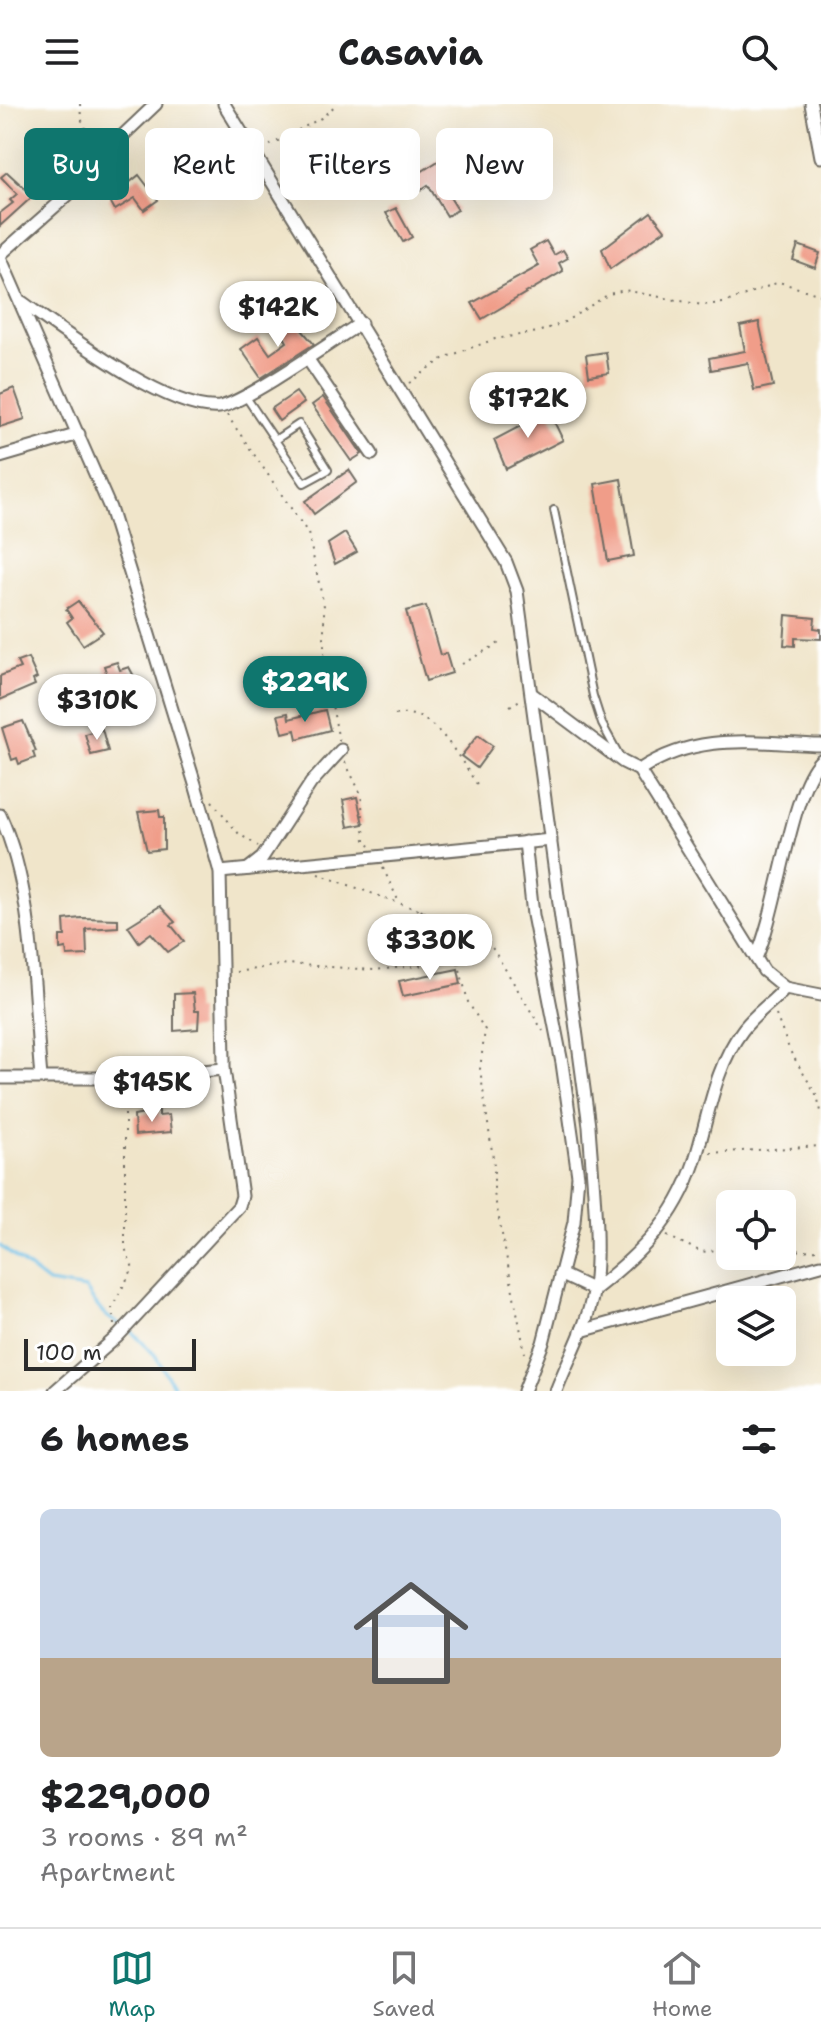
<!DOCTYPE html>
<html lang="en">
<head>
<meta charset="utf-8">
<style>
  body { margin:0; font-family:"Shantell Sans",sans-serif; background:#f2f2f2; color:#202124; height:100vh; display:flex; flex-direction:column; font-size:30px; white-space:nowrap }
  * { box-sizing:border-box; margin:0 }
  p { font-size:26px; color:#757577 }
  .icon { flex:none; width:44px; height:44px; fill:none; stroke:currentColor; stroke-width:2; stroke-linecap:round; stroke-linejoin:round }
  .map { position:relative; height:1287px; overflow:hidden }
  .sheet { display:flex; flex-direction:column; background:#fff; flex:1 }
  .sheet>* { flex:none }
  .top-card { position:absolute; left:24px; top:24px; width:774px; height:72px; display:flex; gap:16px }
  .buttons { position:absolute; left:716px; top:1086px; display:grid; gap:16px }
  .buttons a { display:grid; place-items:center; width:80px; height:80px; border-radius:12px; background:#fff; box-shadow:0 8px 32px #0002; font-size:40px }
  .scale { position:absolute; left:24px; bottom:20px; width:172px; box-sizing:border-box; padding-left:8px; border:4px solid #2b2b2b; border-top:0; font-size:22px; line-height:28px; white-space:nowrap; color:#2b2b2b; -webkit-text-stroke:6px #fff; paint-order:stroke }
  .price { position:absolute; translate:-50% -68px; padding:0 18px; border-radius:28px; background:#fff; color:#222; font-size:26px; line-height:52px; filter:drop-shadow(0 2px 4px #0008) }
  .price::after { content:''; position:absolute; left:50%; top:48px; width:24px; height:18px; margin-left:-12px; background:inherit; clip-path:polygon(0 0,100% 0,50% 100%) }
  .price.selected { background:#0f766e; color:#fff }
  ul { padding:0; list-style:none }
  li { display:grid; align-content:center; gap:16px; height:424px; padding:0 40px }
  li span { display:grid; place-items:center; height:248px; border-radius:12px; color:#555 }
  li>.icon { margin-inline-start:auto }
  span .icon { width:144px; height:144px; fill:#fffc; stroke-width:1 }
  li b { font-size:34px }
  h2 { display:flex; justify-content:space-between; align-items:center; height:96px; padding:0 40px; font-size:34px }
  .tag { padding:0 28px; border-radius:12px; background:#fff; box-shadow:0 8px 32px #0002; font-size:28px; line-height:72px }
  .tag.selected { background:#0f766e; color:#fff }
  header { display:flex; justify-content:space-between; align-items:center; height:104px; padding:0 40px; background:#fff; font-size:36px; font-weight:700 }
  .tab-bar { display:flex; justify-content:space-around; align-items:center; height:112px; border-top:2px solid #e0e0e0; background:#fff; font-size:22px; color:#757577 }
  .tab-bar a { display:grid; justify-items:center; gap:4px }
  .tab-bar .selected { color:#0f766e }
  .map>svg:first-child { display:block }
</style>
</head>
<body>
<header><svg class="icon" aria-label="menu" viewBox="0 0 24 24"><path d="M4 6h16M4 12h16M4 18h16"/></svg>Casavia<svg class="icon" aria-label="search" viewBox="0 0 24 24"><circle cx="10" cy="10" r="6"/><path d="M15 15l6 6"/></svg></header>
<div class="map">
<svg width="821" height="1287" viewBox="0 0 821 1287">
  <rect width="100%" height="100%" fill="#fff"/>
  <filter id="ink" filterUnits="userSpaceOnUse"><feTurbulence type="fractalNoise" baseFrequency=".0125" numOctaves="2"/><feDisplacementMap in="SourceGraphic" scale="16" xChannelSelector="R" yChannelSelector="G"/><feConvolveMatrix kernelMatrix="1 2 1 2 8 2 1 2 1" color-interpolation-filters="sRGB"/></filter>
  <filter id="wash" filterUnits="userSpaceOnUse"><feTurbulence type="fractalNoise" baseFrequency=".006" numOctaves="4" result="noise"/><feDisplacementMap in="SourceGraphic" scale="32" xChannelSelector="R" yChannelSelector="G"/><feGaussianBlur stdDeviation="1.8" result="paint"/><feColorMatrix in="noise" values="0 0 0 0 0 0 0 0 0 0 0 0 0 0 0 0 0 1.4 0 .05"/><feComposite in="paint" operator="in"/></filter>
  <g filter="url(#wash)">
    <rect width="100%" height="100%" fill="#f0e5ca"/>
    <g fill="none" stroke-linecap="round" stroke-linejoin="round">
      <g stroke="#6abfe7" stroke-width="3">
        <path d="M 0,1142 L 48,1179 L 86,1185 C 96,1202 105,1215 124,1222"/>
        <polyline points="130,1226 155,1251 174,1283 180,1287"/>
      </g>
    </g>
    <g id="blocks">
      <g fill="#f09d89">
        <polygon points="487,26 521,79 507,88 482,49 439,76 458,106 447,112 428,81 410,93 402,80"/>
        <polygon points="180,41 197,62 194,64 198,70 183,79 166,49"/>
        <polygon points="63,54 75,67 61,81 49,68"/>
        <polygon points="7,68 33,92 0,122 0,109 13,99 10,96 17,90 1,73"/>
        <polygon points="139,71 158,96 144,106 135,94 115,106 109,95"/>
        <polygon points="396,104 412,133 403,138 386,109"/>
        <polygon points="651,108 665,126 610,165 602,145"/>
        <polygon points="546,137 554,151 563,146 568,154 559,159 563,167 482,215 472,199 539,162 530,146"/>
        <polygon points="798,141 820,149 815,164 793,156"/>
        <polygon points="290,212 314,240 261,274 241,245 258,233 270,250 287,238 277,221"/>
        <polygon points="759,218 773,282 754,286 748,259 711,266 709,254 745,247 740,222"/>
        <polygon points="606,248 609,269 589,272 586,251"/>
        <polygon points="14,284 25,315 0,323 0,290"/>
        <polygon points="296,288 304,299 279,317 271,305"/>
        <polygon points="323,293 362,350 351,357 312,301"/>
        <polygon points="549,307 563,336 506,365 494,336"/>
        <polygon points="349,366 357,378 314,410 305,397"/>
        <polygon points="621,375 634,452 608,457 595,380"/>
        <polygon points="345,429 357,448 335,460 328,440"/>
        <polygon points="78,497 103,528 83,541 67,518 72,514 66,505"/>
        <polygon points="426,502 440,551 446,549 452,569 426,577 406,507"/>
        <polygon points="786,511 815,514 814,524 821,525 821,535 795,534 795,542 784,541"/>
        <polygon points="28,554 37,574 33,576 35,581 0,596 0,572 20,564 17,558"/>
        <polygon points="117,558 120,566 129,563 143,589 116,598 104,562"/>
        <polygon points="325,606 330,626 297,635 295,626 283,629 278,611 288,609 289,615"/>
        <polygon points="23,617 36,647 33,648 35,654 19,660 17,654 12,656 2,624"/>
        <polygon points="102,625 108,647 91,651 85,630"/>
        <polygon points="478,631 493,642 477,664 461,652"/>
        <polygon points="357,693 363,720 348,723 343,696"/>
        <polygon points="159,706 160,713 164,713 164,745 147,747 138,708"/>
        <polygon points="160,802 175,818 171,821 184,837 168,848 151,829 139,838 128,822"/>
        <polygon points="81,814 118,815 118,823 86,825 87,851 67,852 66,844 60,845 60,832 65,832 64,816"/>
        <polygon points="458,865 461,880 403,892 399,877"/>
        <polygon points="193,889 195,907 199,907 198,925 174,927 174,890"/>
        <polygon points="159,1007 159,1012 169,1011 171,1028 135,1031 134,1012"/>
      </g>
    </g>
  </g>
  <g filter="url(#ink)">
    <use href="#blocks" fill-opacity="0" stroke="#706c63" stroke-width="2"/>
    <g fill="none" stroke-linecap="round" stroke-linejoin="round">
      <defs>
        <g id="service">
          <polyline points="246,293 304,379 328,366 299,320 275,336"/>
          <polyline points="554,406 593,592 602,620 620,653"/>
        </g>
        <g id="minor">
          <path d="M 224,0 L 506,458 L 517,487 L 589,1022 C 592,1069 601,1144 593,1189 C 587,1223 568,1255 556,1287"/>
          <polyline points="811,0 821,53"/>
          <polyline points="0,151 68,91 99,54 156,0"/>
          <polyline points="0,153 110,404 195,680 220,768 224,956 224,965 125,974 0,974"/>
          <path d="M 22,198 C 64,228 169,308 219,303 C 243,300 336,235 361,219"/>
          <polyline points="307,254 372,350"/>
          <polyline points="0,353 79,330"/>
          <polyline points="532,590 623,658 639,666 764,867 785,884 821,891"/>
          <path d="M 639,666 C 699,627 754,639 821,641"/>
          <path d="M 0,711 C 35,788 33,890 41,973"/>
          <polyline points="248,765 262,754 311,679 341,646"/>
          <polyline points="220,768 551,736"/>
          <path d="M 756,854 C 778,806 791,684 821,656"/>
          <polyline points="560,1170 594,1186"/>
          <path d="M 594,1186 C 640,1150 675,1116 694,1059 C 708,1016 714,964 742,927 C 753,911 772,899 785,884"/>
          <polyline points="581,1227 821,1161"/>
          <polyline points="55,1287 118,1232 239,1102 242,1092 224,965"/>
          <polyline points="524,1287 543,1239 574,1118 578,1072 562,959 533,811 525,738"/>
        </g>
      </defs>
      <use href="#service" stroke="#706c63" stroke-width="10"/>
      <use href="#minor" stroke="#706c63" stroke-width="15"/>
      <g stroke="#706c63" stroke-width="2" stroke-dasharray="2 6" stroke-linecap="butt">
        <polyline points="80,0 81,14 93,43"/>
        <polyline points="263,45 321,14 337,0"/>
        <polyline points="409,279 444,254 495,235 538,228 563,219 609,190 624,186 702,201 724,199 779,178 821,191"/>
        <polyline points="227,311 308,429 324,502 324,560 339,637"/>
        <polyline points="462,560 501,538"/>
        <polyline points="510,602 520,596"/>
        <path d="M 395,611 C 435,601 459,657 480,684"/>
        <polyline points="345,658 361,690 365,736 370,742"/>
        <polyline points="212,697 239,730 258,742"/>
        <polyline points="383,764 398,796"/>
        <polyline points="318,770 477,827 488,837 543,927"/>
        <polyline points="421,806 458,857 468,898 485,926 480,965 494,1061 494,1089 525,1249"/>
        <polyline points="236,868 287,860 374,866 456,858"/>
        <polyline points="776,911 790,947 817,992 821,1007"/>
        <polyline points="710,1049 821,1042"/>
        <polyline points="667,1132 702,1148 730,1144"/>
        <polyline points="782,1147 821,1146"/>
        <polyline points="114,1221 112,1203 133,1164 125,1144 125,987"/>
      </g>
      <use href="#service" stroke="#fff" stroke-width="6"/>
      <use href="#minor" stroke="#fff" stroke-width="11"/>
    </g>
  </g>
</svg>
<div class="buttons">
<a><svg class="icon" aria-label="locate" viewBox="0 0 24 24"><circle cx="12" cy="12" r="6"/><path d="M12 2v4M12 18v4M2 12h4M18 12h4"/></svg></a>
<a><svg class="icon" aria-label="layers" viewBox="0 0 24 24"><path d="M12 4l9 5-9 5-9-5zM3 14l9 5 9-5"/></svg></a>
</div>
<div class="scale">100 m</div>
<b class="price" style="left:278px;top:245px">$142K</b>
<b class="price" style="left:528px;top:336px">$172K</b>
<b class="price selected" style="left:305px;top:620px">$229K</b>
<b class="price" style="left:97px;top:638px">$310K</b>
<b class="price" style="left:430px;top:878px">$330K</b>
<b class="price" style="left:152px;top:1020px">$145K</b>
<div class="top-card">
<a class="tag selected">Buy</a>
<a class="tag">Rent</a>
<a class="tag">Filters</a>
<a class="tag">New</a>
</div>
</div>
<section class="sheet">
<h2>6 homes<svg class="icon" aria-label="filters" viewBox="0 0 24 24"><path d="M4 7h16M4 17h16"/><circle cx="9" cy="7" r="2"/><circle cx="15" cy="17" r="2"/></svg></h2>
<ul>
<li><span style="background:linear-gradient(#c9d6e8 60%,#b9a48a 0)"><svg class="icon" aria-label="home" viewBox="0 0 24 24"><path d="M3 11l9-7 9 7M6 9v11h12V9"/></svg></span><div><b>$229,000</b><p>3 rooms · 89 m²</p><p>Apartment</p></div></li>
</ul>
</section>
<nav class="tab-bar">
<a class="selected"><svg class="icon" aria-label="map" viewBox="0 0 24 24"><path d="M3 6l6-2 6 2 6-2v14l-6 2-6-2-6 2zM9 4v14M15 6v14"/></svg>Map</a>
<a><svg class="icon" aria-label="saved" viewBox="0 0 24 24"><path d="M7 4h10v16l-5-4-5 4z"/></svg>Saved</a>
<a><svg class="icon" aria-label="home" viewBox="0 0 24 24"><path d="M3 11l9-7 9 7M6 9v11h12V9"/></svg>Home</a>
</nav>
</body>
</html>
